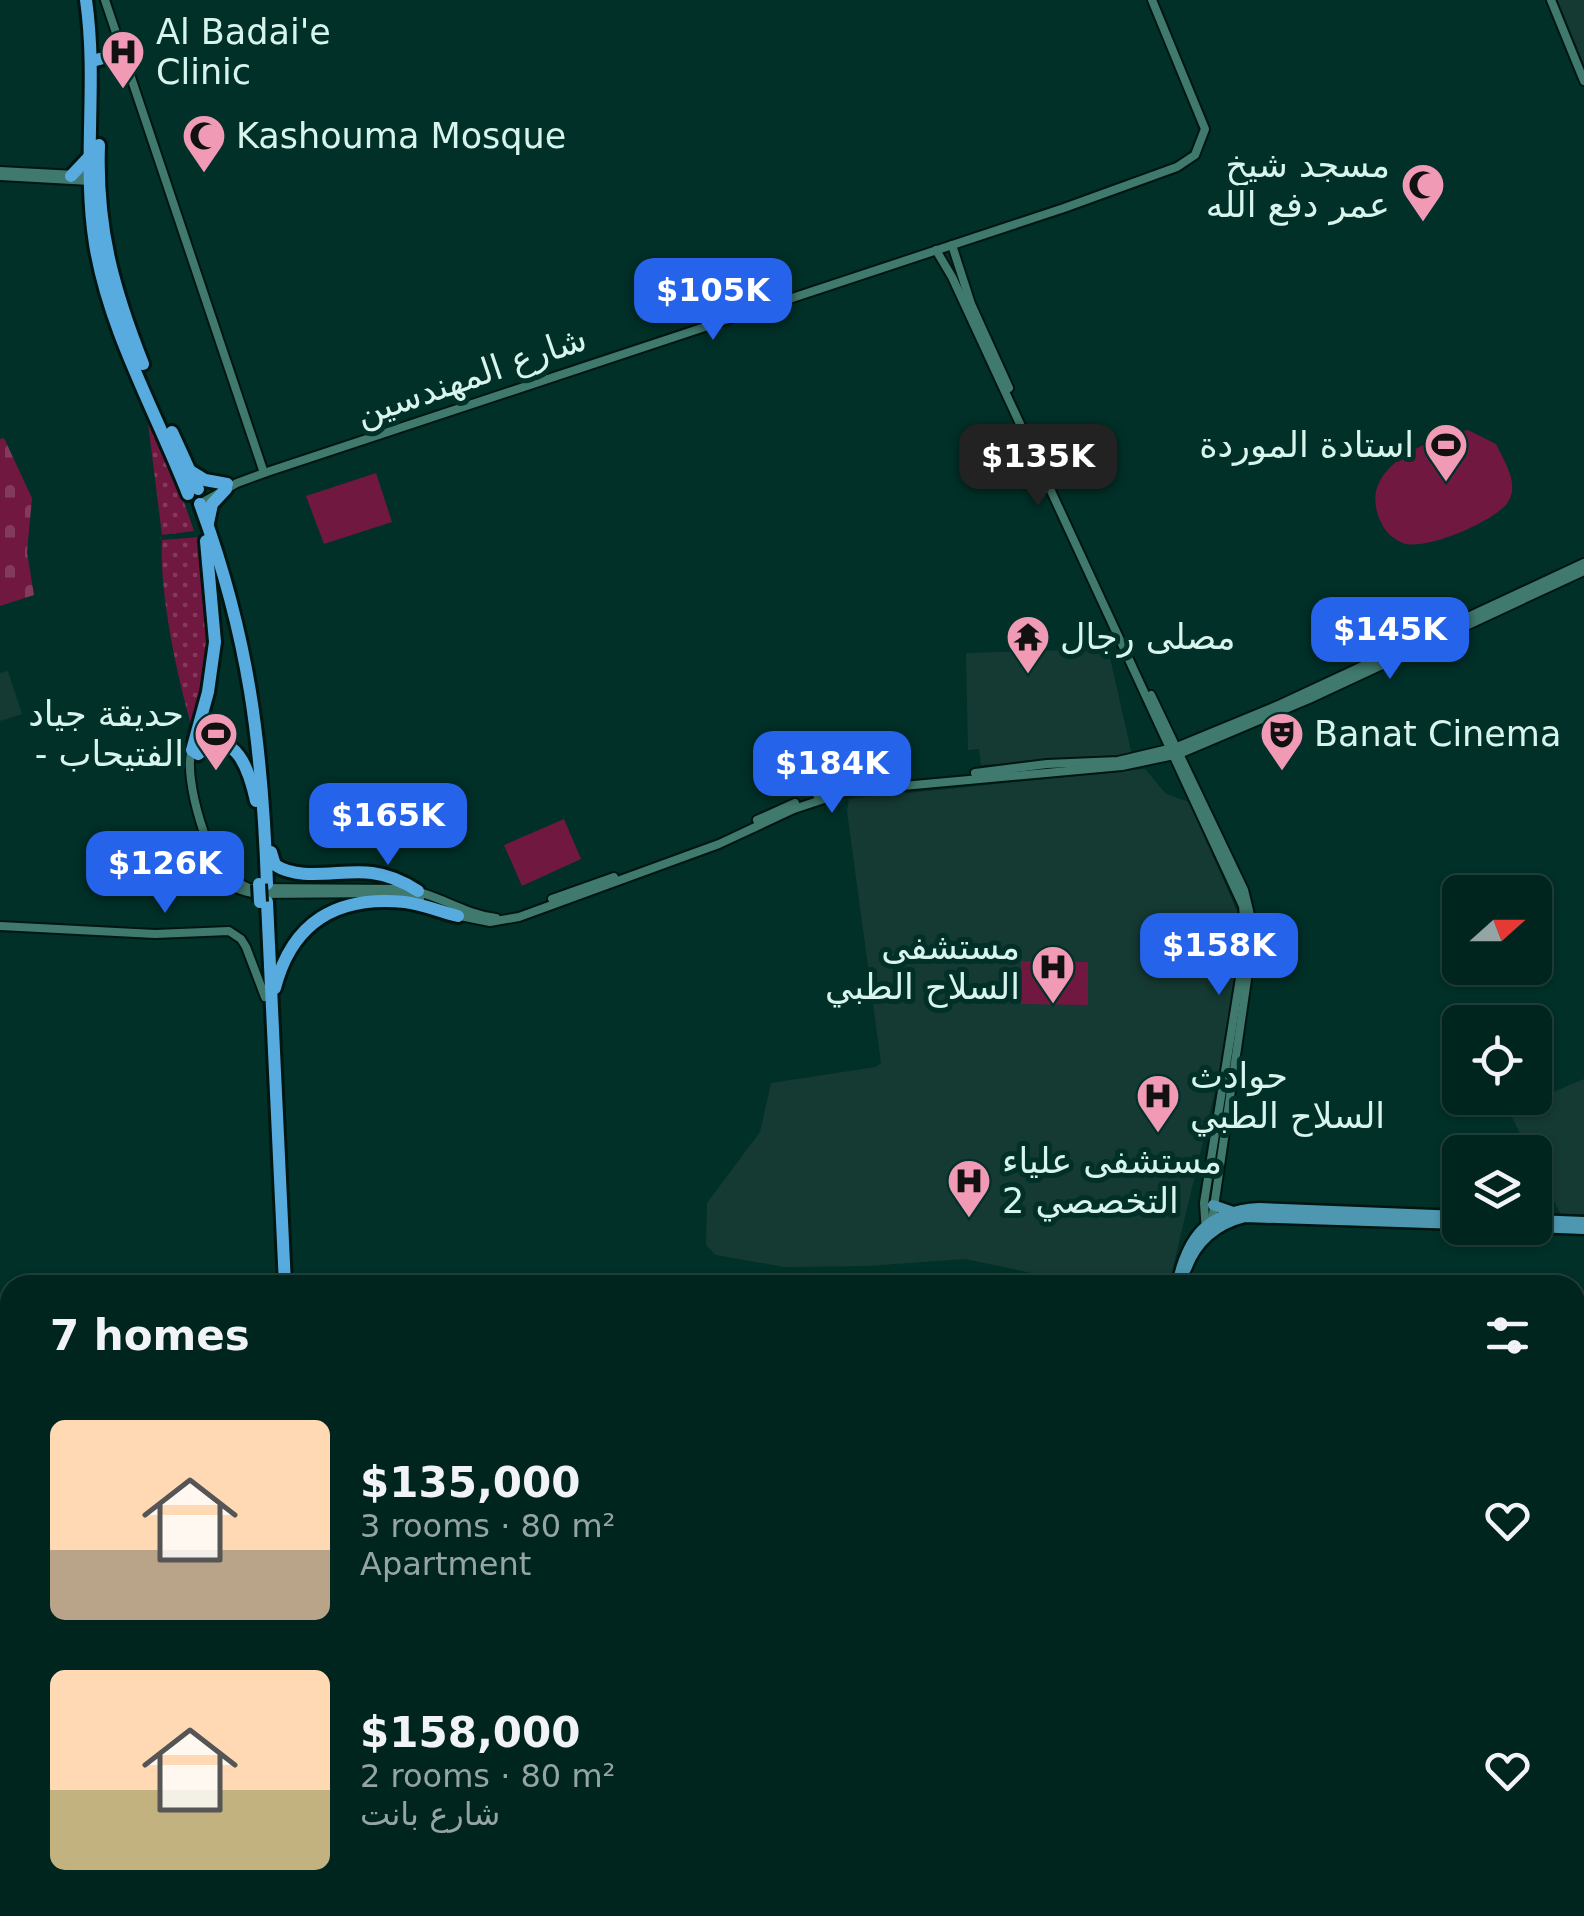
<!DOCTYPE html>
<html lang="en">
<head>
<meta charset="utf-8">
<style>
  body { margin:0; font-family:"DejaVu Sans","Noto Naskh Arabic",sans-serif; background:#0a2c27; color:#f1f3f6; height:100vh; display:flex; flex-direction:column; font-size:38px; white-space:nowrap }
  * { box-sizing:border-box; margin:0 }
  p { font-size:32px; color:#95a4a4 }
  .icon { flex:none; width:55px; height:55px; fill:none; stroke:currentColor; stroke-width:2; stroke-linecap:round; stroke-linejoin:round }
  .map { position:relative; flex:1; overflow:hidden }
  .sheet { position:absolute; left:0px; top:1275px; width:1585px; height:642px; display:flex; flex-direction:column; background:#00241e; border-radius:30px 30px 0 0; box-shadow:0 2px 8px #0004,0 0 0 2px #22413c }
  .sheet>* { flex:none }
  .needle { width:65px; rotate:69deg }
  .fabs { position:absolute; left:1442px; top:875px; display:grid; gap:20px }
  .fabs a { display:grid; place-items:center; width:110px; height:110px; border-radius:15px; background:#00241e; box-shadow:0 2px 8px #0004,0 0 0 2px #22413c; font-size:50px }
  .price { position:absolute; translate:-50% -85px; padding:0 22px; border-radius:20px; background:#2563eb; color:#fff; font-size:32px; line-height:65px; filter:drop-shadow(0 2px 5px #0008) }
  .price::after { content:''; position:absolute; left:50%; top:60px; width:30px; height:22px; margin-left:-15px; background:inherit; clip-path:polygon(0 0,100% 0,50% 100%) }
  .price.current { background:#222; color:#fff }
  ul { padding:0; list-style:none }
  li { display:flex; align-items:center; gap:30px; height:250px; padding:0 50px }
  li span { display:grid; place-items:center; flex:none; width:280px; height:200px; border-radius:15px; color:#555 }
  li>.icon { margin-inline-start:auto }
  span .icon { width:120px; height:120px; fill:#fffc; stroke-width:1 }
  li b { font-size:42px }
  h2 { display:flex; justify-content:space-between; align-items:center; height:120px; padding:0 50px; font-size:42px }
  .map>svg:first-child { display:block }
</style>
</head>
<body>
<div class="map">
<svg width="1584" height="1916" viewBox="0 0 1584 1916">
  <defs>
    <pattern id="cemetery-stones" width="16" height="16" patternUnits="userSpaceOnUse" patternTransform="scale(2.5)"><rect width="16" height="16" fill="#711840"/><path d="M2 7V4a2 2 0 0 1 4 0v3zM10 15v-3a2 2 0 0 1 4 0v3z" fill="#843a5c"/></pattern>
    <pattern id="park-dots" width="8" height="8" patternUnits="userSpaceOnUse" patternTransform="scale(2.5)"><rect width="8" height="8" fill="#711840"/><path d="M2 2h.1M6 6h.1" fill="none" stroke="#843a5c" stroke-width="1.8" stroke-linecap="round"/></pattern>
  </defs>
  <rect width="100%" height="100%" fill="#003028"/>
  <g fill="#153a33">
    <polygon points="1556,0 1584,0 1584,67"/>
    <polygon points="1108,649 1132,755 981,765 979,749 968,750 966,653"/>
    <polygon points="8,671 22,714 0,721 0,673"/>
    <polygon points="1145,769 1166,794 1189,802 1241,920 1241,954 1217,1083 1170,1280 1142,1285 1089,1285 965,1259 868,1266 784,1267 716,1255 706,1245 707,1203 760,1132 771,1083 876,1067 881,1063 847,811 849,799"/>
    <polygon points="1584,1079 1584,1214 1561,1215 1535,1163 1535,1152 1529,1152 1509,1111"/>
  </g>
  <g fill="#711840">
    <path d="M 1468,430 L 1496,444 C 1504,461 1520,484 1508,502 C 1496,521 1423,552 1403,543 C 1389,537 1383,529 1378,515 C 1361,466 1430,438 1468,430 Z"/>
    <polygon points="376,473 392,522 324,544 306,496"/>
    <polygon points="564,819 581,859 522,886 504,845"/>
    <polygon points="1021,961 1088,962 1088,1005 1021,1004"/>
    <polygon points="971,1908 1032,1908 1047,1916 960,1916"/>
  </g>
  <polygon fill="url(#cemetery-stones)" points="4,438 32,498 27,552 34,595 0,606 0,439"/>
  <g fill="url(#park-dots)">
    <polygon points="147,415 170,462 194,531 162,535"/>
    <path d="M 199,537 L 212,627 L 204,682 L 192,728 C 177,677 159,592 162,540 Z"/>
    <polygon points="1102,1908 1179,1908 1176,1916 1100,1916"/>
  </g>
  <g fill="#5c691c">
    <polygon points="1584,1388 1584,1620 1575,1625 1575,1392"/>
    <polygon points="0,1500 10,1502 10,1908 928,1908 917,1916 0,1916"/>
    <polygon points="1191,1908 1301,1908 1295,1916 1187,1916"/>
  </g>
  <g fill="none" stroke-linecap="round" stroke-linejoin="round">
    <defs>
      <g id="secondary">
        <polyline points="105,0 264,473"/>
        <polyline points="1551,0 1584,81"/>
        <polyline points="0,171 94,176"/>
        <polyline points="0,176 90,181"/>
        <polyline points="952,245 971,304 1009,388"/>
        <polyline points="936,250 952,277 1243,906 1246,940 1204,1203 1206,1232"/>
        <polyline points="203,502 237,483 264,473 1064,208 1177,167 1195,155 1205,129 1152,0"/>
        <polyline points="1151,695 1244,890 1252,923 1252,945 1212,1221"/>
        <path d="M 192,750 C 182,776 210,868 233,886 C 240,891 248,892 256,894 L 391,893 L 420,899"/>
        <polyline points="975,773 1047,764 1118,761 1177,747 1281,704 1584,563"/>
        <polyline points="817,795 847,785 871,782"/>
        <polyline points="757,820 795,803"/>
        <path d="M 222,862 L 237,882 L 249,888 L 406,889 C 438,894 463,914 496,918"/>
        <polyline points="552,899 614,877"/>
        <polyline points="455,915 490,922 519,917 719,844 794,809 848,791 1122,766 1179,754 1309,699 1584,571"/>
        <polyline points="0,926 155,934 229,931 241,939 246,947 265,997"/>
        <polyline points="1053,1908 1057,1916"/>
        <polyline points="1065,1916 1068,1908"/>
      </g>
      <g id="primary">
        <polyline points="1213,1205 1233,1212"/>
        <polyline points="1535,1220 1584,1222"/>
        <polyline points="1535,1227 1584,1229"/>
        <path d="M 1186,1269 C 1196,1242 1217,1224 1245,1217 L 1460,1224"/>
        <path d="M 1177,1285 C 1187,1237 1207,1211 1259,1208 L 1460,1216"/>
        <polyline points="1090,1916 1092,1908"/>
      </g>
      <g id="highway">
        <path d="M 86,0 C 98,84 82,162 95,244 C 109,331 156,412 188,494"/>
        <polyline points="92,61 115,55 126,62"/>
        <path d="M 99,145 C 96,227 113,288 143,364"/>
        <polyline points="71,176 88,158"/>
        <polyline points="172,432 198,489"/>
        <polyline points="192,472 205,480 227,484"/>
        <path d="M 200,504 C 249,637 262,744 267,884"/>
        <polyline points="208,523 212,504 226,489"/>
        <path d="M 206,541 L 215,642 L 208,692 L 192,750 L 198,754 C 236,723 250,774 256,801"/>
        <path d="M 271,852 L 275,865 C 301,882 342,869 372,873 C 389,875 404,882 418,891"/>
        <polyline points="267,902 285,1285"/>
        <path d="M 275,988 C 292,922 337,895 405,902 C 423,904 440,912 458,916"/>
        <polyline points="421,1908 425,1916"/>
      </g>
    </defs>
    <use href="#secondary" stroke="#001611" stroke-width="12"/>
    <use href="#primary" stroke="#001611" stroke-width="15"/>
    <use href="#highway" stroke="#001611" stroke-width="18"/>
    <use href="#secondary" stroke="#40796d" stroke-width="8"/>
    <use href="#primary" stroke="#4e97b1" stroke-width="10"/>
    <use href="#highway" stroke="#58abdf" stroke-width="12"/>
    <defs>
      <polyline id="highway-bridge" points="259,884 260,902"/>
    </defs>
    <use href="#highway-bridge" stroke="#001611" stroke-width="18" stroke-linecap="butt"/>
    <use href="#highway-bridge" stroke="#58abdf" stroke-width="12"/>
  </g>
  <defs>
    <symbol id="hospital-pin" viewBox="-11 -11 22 30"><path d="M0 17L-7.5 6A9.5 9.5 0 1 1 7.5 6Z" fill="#f09ab6" stroke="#003028"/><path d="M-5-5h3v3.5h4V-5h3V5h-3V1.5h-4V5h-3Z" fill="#111"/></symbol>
    <symbol id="mosque-pin" viewBox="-11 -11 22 30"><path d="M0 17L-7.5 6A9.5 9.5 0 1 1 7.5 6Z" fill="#f09ab6" stroke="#003028"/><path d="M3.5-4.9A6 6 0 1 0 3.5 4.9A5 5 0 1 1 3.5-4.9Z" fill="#111"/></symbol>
    <symbol id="stadium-pin" viewBox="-11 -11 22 30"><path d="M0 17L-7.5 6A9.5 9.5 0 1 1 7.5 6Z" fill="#f09ab6" stroke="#003028"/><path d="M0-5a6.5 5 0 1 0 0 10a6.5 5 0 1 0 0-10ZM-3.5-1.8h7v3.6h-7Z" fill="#111"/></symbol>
    <symbol id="temple-pin" viewBox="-11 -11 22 30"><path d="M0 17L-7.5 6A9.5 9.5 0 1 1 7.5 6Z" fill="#f09ab6" stroke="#003028"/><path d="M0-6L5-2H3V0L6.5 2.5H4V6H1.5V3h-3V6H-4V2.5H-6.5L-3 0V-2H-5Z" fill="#111"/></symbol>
    <symbol id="theatre-pin" viewBox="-11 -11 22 30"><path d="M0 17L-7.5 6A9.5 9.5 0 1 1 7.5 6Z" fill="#f09ab6" stroke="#003028"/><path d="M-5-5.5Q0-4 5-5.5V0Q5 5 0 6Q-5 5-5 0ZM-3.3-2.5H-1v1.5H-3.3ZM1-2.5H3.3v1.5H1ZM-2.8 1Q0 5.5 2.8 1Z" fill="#111"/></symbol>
  </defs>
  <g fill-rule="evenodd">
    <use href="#hospital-pin" x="98" y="27" width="50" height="68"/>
    <use href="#mosque-pin" x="179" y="111" width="50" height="68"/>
    <use href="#mosque-pin" x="1398" y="160" width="50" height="68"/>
    <use href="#stadium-pin" x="1421" y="420" width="50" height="68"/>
    <use href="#temple-pin" x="1003" y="612" width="50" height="68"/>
    <use href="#stadium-pin" x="191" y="709" width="50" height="68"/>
    <use href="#theatre-pin" x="1257" y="709" width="50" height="68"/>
    <use href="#hospital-pin" x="1028" y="942" width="50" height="68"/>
    <use href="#hospital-pin" x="1133" y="1071" width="50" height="68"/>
    <use href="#hospital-pin" x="944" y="1156" width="50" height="68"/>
  </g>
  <g text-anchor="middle" stroke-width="10" stroke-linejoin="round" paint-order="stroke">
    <g font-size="35" fill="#d8f5ed" stroke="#003028" text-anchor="start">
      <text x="156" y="44">Al Badai'e<tspan x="156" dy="40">Clinic</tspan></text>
      <text x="236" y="148">Kashouma Mosque</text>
      <text x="1390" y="177" text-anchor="end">مسجد شيخ<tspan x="1390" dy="40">عمر دفع الله</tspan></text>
      <text x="1414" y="457" text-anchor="end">استادة الموردة</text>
      <text x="1060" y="649">مصلى رجال</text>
      <text x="184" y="726" text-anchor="end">حديقة جياد<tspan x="184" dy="40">- الفتيحاب</tspan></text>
      <text x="1314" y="746">Banat Cinema</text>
      <text x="1020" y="959" text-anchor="end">مستشفى<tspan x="1020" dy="40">السلاح الطبي</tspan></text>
      <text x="1190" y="1088">حوادث<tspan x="1190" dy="40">السلاح الطبي</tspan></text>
      <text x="1002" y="1173">مستشفى علياء<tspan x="1002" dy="40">التخصصي 2</tspan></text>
    </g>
    <g font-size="35" fill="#d8f5ed" stroke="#003028">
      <text transform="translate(471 376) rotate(-19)" y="12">شارع المهندسين</text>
    </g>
  </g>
</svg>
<div class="fabs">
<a><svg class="needle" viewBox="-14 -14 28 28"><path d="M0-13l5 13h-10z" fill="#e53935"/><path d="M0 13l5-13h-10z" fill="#95a4a4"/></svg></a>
<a><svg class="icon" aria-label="locate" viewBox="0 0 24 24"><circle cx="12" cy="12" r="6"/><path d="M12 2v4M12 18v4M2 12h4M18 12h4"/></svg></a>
<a><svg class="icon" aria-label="layers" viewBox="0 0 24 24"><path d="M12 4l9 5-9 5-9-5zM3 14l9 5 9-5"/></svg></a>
</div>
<b class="price" style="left:713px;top:343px">$105K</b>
<b class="price current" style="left:1038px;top:509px">$135K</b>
<b class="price" style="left:1390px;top:682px">$145K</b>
<b class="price" style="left:832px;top:816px">$184K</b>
<b class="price" style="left:388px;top:868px">$165K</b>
<b class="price" style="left:165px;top:916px">$126K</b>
<b class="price" style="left:1219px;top:998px">$158K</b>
<section class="sheet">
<h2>7 homes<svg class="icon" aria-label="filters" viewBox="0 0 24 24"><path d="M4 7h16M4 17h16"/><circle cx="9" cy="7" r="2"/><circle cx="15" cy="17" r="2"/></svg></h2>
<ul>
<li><span style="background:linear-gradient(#ffd9b3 65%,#b9a48a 0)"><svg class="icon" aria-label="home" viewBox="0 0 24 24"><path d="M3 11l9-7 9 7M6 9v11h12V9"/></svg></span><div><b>$135,000</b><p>3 rooms · 80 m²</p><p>Apartment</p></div><svg class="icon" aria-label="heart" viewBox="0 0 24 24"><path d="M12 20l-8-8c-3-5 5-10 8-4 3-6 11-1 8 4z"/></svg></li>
<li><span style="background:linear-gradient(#ffd9b3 60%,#c2b280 0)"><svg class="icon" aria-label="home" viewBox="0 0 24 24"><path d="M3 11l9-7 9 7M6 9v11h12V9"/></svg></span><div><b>$158,000</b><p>2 rooms · 80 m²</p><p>شارع بانت</p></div><svg class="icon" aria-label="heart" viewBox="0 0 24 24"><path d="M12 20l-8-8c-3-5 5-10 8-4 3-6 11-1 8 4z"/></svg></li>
</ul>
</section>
</div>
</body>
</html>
